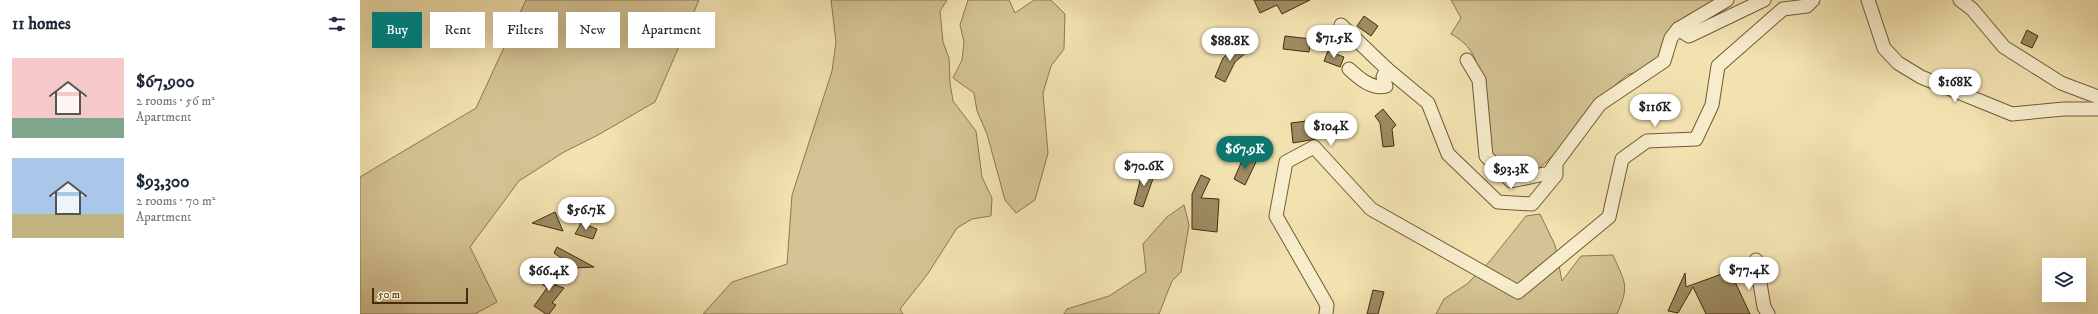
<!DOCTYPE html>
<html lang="en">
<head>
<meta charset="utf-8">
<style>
  body { margin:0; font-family:"IM FELL DW Pica",serif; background:#f6f6f7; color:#1f2937; height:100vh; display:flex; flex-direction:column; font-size:15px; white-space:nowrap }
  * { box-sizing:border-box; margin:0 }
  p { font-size:13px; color:#747a83 }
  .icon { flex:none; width:22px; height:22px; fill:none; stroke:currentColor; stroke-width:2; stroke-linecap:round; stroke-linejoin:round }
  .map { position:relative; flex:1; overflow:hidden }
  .side { display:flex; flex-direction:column; background:#fff; width:360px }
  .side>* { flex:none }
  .guide { position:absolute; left:12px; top:12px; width:380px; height:36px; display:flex; gap:8px }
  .buttons { position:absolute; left:1682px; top:258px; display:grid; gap:8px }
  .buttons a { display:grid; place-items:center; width:44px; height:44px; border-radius:0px; background:#fff; box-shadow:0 4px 16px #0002; font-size:20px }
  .scale { position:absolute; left:12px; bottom:10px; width:96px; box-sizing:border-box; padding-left:4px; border:2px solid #442c0d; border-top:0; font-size:11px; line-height:14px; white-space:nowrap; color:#442c0d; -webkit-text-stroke:3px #f7eccc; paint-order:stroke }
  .price { position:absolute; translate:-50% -34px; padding:0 9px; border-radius:14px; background:#fff; color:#222; font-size:13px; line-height:26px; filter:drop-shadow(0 1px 2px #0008) }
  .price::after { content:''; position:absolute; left:50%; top:24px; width:12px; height:9px; margin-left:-6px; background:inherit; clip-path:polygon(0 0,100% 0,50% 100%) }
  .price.active { background:#0f766e; color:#fff }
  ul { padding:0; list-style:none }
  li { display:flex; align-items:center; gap:12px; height:100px; padding:0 12px }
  li span { display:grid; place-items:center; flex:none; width:112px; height:80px; border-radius:0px; color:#555 }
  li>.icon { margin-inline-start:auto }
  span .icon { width:48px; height:48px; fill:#fffc; stroke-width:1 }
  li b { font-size:17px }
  h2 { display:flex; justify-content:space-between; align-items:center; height:48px; padding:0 12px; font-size:17px }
  .chip { padding:0 14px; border-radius:0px; background:#fff; box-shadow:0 4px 16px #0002; font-size:14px; line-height:36px }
  .chip.active { background:#0f766e; color:#fff }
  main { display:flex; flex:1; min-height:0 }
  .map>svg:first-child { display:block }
</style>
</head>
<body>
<main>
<section class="side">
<h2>11 homes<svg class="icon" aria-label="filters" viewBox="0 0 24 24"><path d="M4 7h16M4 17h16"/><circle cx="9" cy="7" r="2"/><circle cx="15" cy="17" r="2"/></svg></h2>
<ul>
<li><span style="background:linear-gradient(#f6c9c9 75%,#7fa58c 0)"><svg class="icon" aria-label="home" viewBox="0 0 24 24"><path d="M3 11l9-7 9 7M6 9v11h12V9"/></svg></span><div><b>$67,900</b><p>2 rooms · 56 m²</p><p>Apartment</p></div></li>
<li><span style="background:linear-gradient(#a9c7e8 70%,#c2b280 0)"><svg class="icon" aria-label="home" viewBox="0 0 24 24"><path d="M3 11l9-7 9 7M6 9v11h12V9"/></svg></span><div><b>$93,300</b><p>2 rooms · 70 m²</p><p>Apartment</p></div></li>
</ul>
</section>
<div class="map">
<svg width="1738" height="314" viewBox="0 0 1738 314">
  <rect width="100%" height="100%" fill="#f2e2b0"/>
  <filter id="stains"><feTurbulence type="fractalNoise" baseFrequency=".005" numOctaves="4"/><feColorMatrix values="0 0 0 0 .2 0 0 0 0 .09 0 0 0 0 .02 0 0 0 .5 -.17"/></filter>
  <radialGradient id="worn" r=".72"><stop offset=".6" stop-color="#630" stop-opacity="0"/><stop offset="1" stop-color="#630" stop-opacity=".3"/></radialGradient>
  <g fill="#d4c394" stroke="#8c7850">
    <polygon points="166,0 339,0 295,102 238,135 204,152 159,181 110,247 137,302 115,314 0,314 0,177 116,108"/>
    <polygon points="471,0 587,0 580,11 583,42 589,58 590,83 593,101 616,131 622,177 632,198 631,216 612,219 597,228 567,275 540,309 543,314 343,314 372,282 427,264 432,195 472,71 476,42"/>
    <polygon points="608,0 649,0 655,13 674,0 691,0 705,14 704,49 691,66 683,93 688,153 675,200 656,213 645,200 627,134 617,111 614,93 593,78 602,60 604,42 600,25"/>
    <path d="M 1091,0 L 1358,0 L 1304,38 L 1297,60 L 1286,69 L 1267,75 L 1233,104 L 1199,150 L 1174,173 L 1155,178 L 1129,161 L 1117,65 C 1113,50 1104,41 1091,34 L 1101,18 Z"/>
    <polygon points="824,205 829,225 821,272 812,281 799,314 704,314 707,309 749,296 786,272 783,244 807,217"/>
    <path d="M 1180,214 L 1195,245 L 1202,281 L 1221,256 L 1253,255 C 1265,283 1270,285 1257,314 L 1076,314 L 1084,299 L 1107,284 L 1130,261 L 1166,216 Z"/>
  </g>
  <g fill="#9e8b62" stroke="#442c0d">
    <polygon points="894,0 950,0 922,14 917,5 900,13"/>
    <polygon points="1004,16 1018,26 1011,36 997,26"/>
    <polygon points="1667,30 1678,36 1672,48 1661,43"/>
    <polygon points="925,36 951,39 949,52 923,49"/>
    <polygon points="879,43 887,52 875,62 865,82 855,77 863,58"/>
    <polygon points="968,51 984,57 980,67 964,61"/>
    <polygon points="1023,109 1036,125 1032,129 1034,146 1023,147 1020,123 1015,116"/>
    <polygon points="954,120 956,139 933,143 931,123"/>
    <polygon points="899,140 908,146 900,159 891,154"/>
    <polygon points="884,156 896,162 885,185 874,179"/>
    <polygon points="783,169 795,173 783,207 774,204"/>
    <polygon points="841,175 850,179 841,198 859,199 857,232 832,229 832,194"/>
    <polygon points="195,212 203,231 172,223"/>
    <polygon points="221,223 237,229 233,239 215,234"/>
    <polygon points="197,247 234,267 215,268 194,253"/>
    <polygon points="195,269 202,279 195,285 204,288 192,303 196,305 189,314 186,314 174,306 187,288 179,281"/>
    <polygon points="1370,271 1390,314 1346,314 1333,287 1318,313 1308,311 1325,273 1326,287"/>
    <polygon points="1013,290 1024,292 1018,314 1007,314"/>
  </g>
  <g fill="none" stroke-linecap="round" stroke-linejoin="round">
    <defs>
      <g id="minor">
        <polyline points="1367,0 1318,29 1329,36 1404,0"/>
        <polyline points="1508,0 1524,48 1538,63 1561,77 1652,114 1704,109 1738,109"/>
        <polyline points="1600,0 1612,9 1644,47 1701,83 1738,97"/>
        <polyline points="981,25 1027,69 1068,103 1088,154 1138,202 1172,204 1196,175 1196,163 1240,104 1304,61 1311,38 1318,29"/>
        <polyline points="1107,60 1119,80 1126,156 1151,181 1189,173 1196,163"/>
        <path d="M 989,69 C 999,78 1012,90 1026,86 L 1023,77 L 1027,69"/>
        <polyline points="1396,260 1404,307 1408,314"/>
        <polyline points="966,314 967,305 916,216 926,162 954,147 1011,209 1158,292 1249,217 1262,159 1287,141 1336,139 1352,105 1358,66 1423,9 1447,6 1453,0"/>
      </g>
    </defs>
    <use href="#minor" stroke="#705a36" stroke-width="15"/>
    <use href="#minor" stroke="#f7eccc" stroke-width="13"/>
  </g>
  <rect width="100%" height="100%" filter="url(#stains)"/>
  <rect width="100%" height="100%" fill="url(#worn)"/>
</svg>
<div class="buttons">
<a><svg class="icon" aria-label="layers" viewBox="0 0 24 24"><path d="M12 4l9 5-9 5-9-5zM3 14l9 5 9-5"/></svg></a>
</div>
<div class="scale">50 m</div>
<b class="price" style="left:974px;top:59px">$71.5K</b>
<b class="price" style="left:870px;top:62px">$88.8K</b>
<b class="price" style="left:1595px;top:103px">$168K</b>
<b class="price" style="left:1295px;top:128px">$116K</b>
<b class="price" style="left:971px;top:147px">$104K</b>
<b class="price active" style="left:885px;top:170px">$67.9K</b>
<b class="price" style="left:784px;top:187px">$70.6K</b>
<b class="price" style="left:1151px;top:190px">$93.3K</b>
<b class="price" style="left:226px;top:231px">$56.7K</b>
<b class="price" style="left:1389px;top:291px">$77.4K</b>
<b class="price" style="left:189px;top:292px">$66.4K</b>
<div class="guide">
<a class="chip active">Buy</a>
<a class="chip">Rent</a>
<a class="chip">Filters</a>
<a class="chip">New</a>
<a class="chip">Apartment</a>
</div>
</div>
</main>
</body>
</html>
